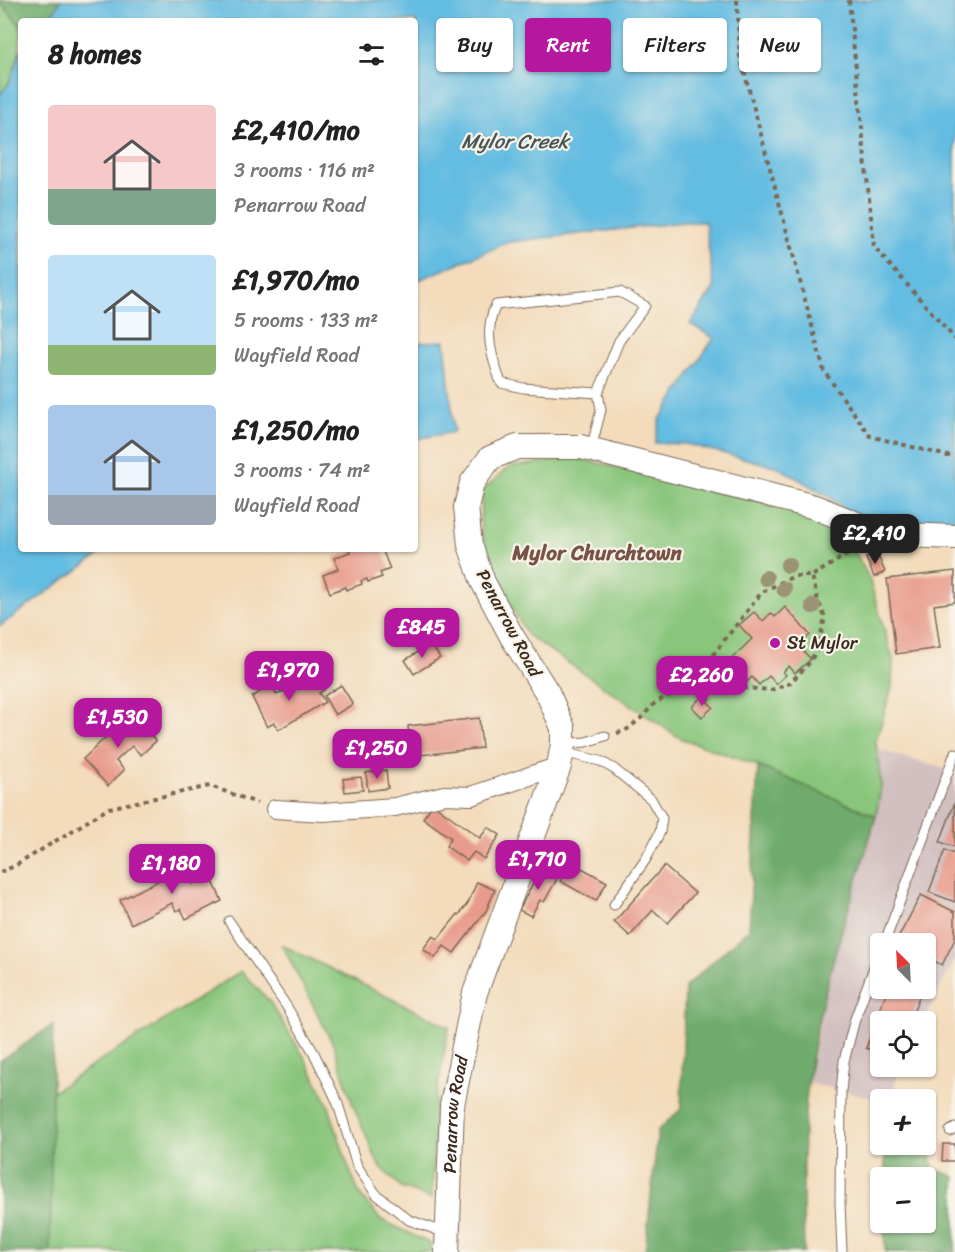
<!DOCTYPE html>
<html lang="en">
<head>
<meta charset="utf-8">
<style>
  body { margin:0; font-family:Sriracha,sans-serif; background:#f2f2f2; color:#222; height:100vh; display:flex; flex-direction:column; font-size:22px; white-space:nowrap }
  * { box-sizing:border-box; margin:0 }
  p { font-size:20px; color:#767676 }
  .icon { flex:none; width:33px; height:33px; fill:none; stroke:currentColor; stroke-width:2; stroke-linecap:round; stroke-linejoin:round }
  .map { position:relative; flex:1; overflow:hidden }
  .sheet { position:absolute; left:18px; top:18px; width:400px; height:534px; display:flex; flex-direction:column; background:#fff; border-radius:6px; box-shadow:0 2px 4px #0004 }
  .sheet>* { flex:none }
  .guide { position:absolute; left:436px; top:18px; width:428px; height:54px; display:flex; gap:12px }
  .needle { width:39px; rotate:336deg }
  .fabs { position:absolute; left:870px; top:933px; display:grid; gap:12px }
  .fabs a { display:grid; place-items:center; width:66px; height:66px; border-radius:6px; background:#fff; box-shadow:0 2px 4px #0004; font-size:30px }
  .price { position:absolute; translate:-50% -51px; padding:0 14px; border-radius:12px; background:#b5179e; color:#fff; font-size:20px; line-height:39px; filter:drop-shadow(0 2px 3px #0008) }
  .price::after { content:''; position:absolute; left:50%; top:36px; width:18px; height:14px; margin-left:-9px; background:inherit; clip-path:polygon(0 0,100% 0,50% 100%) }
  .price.on { background:#222; color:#fff }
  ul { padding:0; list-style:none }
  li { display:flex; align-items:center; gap:18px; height:150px; padding:0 30px }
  li span { display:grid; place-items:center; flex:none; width:168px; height:120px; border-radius:6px; color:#555 }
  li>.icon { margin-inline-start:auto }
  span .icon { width:72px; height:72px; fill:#fffc; stroke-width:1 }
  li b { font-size:26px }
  h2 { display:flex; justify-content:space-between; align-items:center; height:72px; padding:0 30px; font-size:26px }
  .tag { padding:0 21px; border-radius:6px; background:#fff; box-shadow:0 2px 4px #0004; font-size:21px; line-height:54px }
  .tag.on { background:#b5179e; color:#fff }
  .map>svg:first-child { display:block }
</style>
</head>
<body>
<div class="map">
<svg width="955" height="1252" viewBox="0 0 955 1252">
  <rect width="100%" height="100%" fill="#f7f3e8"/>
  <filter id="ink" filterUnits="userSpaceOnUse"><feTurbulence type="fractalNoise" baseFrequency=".0167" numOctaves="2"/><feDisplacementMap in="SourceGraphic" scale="12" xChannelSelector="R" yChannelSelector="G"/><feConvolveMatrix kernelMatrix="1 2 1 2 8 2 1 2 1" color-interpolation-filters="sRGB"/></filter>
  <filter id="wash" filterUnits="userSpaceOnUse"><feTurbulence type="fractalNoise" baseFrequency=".008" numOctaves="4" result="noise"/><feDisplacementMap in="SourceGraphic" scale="24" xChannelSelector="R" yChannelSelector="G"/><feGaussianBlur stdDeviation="1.35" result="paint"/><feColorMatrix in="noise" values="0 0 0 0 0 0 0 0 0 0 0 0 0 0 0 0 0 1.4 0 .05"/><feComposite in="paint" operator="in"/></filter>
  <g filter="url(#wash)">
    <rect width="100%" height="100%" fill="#f3dbbb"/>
    <path fill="#d2bfc0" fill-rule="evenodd" d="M 876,749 L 955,772 L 955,958 L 923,1021 L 880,1022 L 880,1066 L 901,1067 L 889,1099 L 880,1100 L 808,1083 L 829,974 L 876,816 L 880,776 ZM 880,944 L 926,944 L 926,988 L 880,988 Z"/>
    <g fill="#89c67c" stroke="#62784d" stroke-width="1.5">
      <path d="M 0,2 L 21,27 C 21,51 17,76 0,95 Z"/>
      <polygon points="577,458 814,514 849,541 869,578 893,659 892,687 876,741 881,787 876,816 758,766 680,738 527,635 488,564 480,522 483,490 509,467"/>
      <polygon points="282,945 449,1027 436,1097 432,1199 402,1188 379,1166 353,1105 334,1046"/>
      <polygon points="241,971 270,1002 305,1058 328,1104 348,1166 360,1195 380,1219 431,1244 430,1252 50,1252 52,1092"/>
    </g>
    <g fill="#6eab6c" stroke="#546a45" stroke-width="1.5">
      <path d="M 0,0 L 61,0 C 47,24 48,21 21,21 L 21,27 Z"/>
      <path d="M 758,766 L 876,816 C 851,904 819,991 808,1082 C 801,1139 803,1196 804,1252 L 645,1252 L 658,1130 L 681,1109 L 685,987 L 749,929 Z"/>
      <polygon points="53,1025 50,1252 0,1252 0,1061"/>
      <polygon points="926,1125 933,1168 955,1177 955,1252 885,1252 884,1223 926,1222 926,1178 884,1177 886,1145 926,1144"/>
    </g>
    <g fill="#64bce1" stroke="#507380" stroke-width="1.5">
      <polygon points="61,0 955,0 955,530 904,525 870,518 847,511 829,497 778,467 686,444 655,443 660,419 714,338 690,324 714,288 705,222 684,222 509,242 416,281 416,21 45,21 51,17"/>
      <polygon points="21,49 21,549 107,549 0,626 0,95 9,84"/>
      <polygon points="445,341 454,432 416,439 416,342"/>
    </g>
    <g id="blocks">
      <g fill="#e89b8c">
        <polygon points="349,549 382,549 390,569 380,573 382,577 368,582 367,579 361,581 362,584 346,590 345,587 330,593 323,575 338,569 334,558 350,552"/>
        <polygon points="877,553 885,572 874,577 866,558"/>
        <polygon points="955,571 955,602 934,605 940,648 896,654 887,579"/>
        <polygon points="785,607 810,635 798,646 811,659 795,673 789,666 783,672 786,675 776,684 769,676 759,685 752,677 747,682 728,662 752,639 739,625 754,612 763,621 771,613 775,617"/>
        <polygon points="431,644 440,658 414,674 405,660"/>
        <polygon points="314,674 324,690 319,693 325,702 278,730 274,723 267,727 252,697 271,685 277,695"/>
        <polygon points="341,685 353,704 335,715 324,696"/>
        <polygon points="702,696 713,707 702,717 692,707"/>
        <polygon points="130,714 156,741 141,755 132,746 116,761 124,770 108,786 83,759"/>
        <polygon points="479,718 482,748 411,756 408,726"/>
        <polygon points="386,770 388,788 368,791 366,773"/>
        <polygon points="361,777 363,790 345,792 343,779"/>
        <polygon points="955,802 955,847 940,842"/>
        <polygon points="433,804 480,838 488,827 500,835 484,859 474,852 467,861 446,846 451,838 423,818"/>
        <polygon points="945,850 955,854 955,902 929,892"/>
        <polygon points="181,860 193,884 210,875 222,901 186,919 181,909 176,911 172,903 131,924 120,900 164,878 161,871"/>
        <polygon points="664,866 695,893 668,923 653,910 630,936 614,922"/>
        <polygon points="541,868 558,877 544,902 540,900 531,916 519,910"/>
        <polygon points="567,868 573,871 575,869 580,871 582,868 607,882 596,901 560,881"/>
        <polygon points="477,882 495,890 486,911 454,953 444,946 435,958 423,949 433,936 438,939 458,914 459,915 468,903"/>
        <polygon points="921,895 955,912 955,939 942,965 926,957 926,944 896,942"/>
        <polygon points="888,988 922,988 910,1022 880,1022 880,1053 866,1048"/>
        <polygon points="943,1144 955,1144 955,1161 942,1161"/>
      </g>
    </g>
  </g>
  <g filter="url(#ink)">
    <use href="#blocks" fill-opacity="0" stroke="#7b6855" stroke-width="1.5"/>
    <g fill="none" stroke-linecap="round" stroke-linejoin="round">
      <defs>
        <g id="service">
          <path d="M 591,449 L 601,410 L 598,393 L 619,341 L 645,306 L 620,292 L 496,305 C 483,331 492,358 501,383 L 523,388 L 598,393"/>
          <polyline points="563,744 586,742 605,736"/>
          <polyline points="562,752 600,761 614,769 651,799 662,818 660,832 646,859 614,905"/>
          <polyline points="229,921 287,1007 314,1053 337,1101 357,1166 376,1194 409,1220 446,1233"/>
          <polyline points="884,944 955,753"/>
          <polyline points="950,1131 955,1128"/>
          <polyline points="842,1252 840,1202 841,1091 844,1061 855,1019 880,951"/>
        </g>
        <polyline id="minor" points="275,809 323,812 395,807 444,795 471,796 559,766"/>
        <g id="tertiary">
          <path id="s1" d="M 447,1252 L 452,1105 L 475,993 L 559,766 L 563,744 L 563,728 L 548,694 L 511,635 L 483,582 L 470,545 L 466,507 L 472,483 L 490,458 L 517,447 L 581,447 L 815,507 L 881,534 L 955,537"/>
        </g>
      </defs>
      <use href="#service" stroke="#7b6855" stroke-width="11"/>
      <use href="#minor" stroke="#7b6855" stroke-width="20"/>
      <use href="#tertiary" stroke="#7b6855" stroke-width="26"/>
      <g stroke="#7b6855" stroke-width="4" stroke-dasharray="4.5 4.5" stroke-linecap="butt">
        <polyline points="737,0 740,56 824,371 870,436 947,456 955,455"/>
        <polyline points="849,0 874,247 955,339"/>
        <polyline points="691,683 700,689 714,690 745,688 771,690 790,683 810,662 818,647 825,617 818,601 812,576"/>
        <polyline points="708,700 711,690"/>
        <polyline points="617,733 625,731 640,719 655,703 691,683 762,592 794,576 812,576 858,548"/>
        <polyline points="0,872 15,866 109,808 210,786 257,803"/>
      </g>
      <use href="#service" stroke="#fff" stroke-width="9"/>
      <use href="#minor" stroke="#fff" stroke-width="18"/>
      <use href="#tertiary" stroke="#fff" stroke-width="24"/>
    </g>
    <g fill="#9a9474">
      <circle cx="788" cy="565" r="8"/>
      <circle cx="766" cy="578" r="8"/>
      <circle cx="784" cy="589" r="8"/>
      <circle cx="813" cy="606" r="8"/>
    </g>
  </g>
  <circle fill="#b5179e" stroke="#f7f3e8" stroke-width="2" cx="775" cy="643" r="6"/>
  <g text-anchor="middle" stroke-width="4.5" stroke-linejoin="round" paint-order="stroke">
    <g font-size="18" fill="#3b2a1e" stroke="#f7f3e8">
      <text transform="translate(509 623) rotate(62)" y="6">Penarrow Road</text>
      <text dy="6" stroke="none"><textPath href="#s1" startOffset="138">Penarrow Road</textPath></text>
    </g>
    <g font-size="18" fill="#3b2a1e" stroke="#f7f3e8" text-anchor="start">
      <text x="787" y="649">St Mylor</text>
    </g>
    <g font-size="20" font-style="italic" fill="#475658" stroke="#f7f3e8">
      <text x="515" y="148">Mylor Creek</text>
    </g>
    <g font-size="21" font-weight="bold" fill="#785244" stroke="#f7f3e8">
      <text x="597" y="560">Mylor Churchtown</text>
    </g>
  </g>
</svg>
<div class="fabs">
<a><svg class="needle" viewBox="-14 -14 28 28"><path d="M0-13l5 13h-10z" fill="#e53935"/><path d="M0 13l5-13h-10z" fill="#767676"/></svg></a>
<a><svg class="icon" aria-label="locate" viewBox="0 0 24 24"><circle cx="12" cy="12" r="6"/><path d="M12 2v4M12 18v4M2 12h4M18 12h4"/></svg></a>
<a>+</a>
<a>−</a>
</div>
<b class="price on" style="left:875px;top:565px">£2,410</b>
<b class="price" style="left:422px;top:659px">£845</b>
<b class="price" style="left:289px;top:702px">£1,970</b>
<b class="price" style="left:702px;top:707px">£2,260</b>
<b class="price" style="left:118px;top:749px">£1,530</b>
<b class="price" style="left:377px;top:780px">£1,250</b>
<b class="price" style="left:538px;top:891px">£1,710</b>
<b class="price" style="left:172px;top:895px">£1,180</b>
<div class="guide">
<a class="tag">Buy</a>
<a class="tag on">Rent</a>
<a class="tag">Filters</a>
<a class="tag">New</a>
</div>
<section class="sheet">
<h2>8 homes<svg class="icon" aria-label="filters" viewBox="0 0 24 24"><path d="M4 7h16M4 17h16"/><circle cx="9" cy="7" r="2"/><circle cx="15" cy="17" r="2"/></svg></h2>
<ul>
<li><span style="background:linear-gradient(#f6c9c9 70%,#7fa58c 0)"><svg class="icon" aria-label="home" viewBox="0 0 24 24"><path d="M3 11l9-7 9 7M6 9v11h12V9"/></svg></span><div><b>£2,410/mo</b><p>3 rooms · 116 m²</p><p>Penarrow Road</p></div></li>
<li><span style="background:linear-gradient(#bfe0f5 75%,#8fb573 0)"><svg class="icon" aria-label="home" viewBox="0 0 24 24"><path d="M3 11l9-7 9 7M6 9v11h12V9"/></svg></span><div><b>£1,970/mo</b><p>5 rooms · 133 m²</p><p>Wayfield Road</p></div></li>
<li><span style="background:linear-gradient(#a9c7e8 75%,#9aa5b1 0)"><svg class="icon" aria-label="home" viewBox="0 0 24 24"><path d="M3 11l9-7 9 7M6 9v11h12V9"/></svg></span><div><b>£1,250/mo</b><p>3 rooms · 74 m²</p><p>Wayfield Road</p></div></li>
</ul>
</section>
</div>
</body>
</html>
